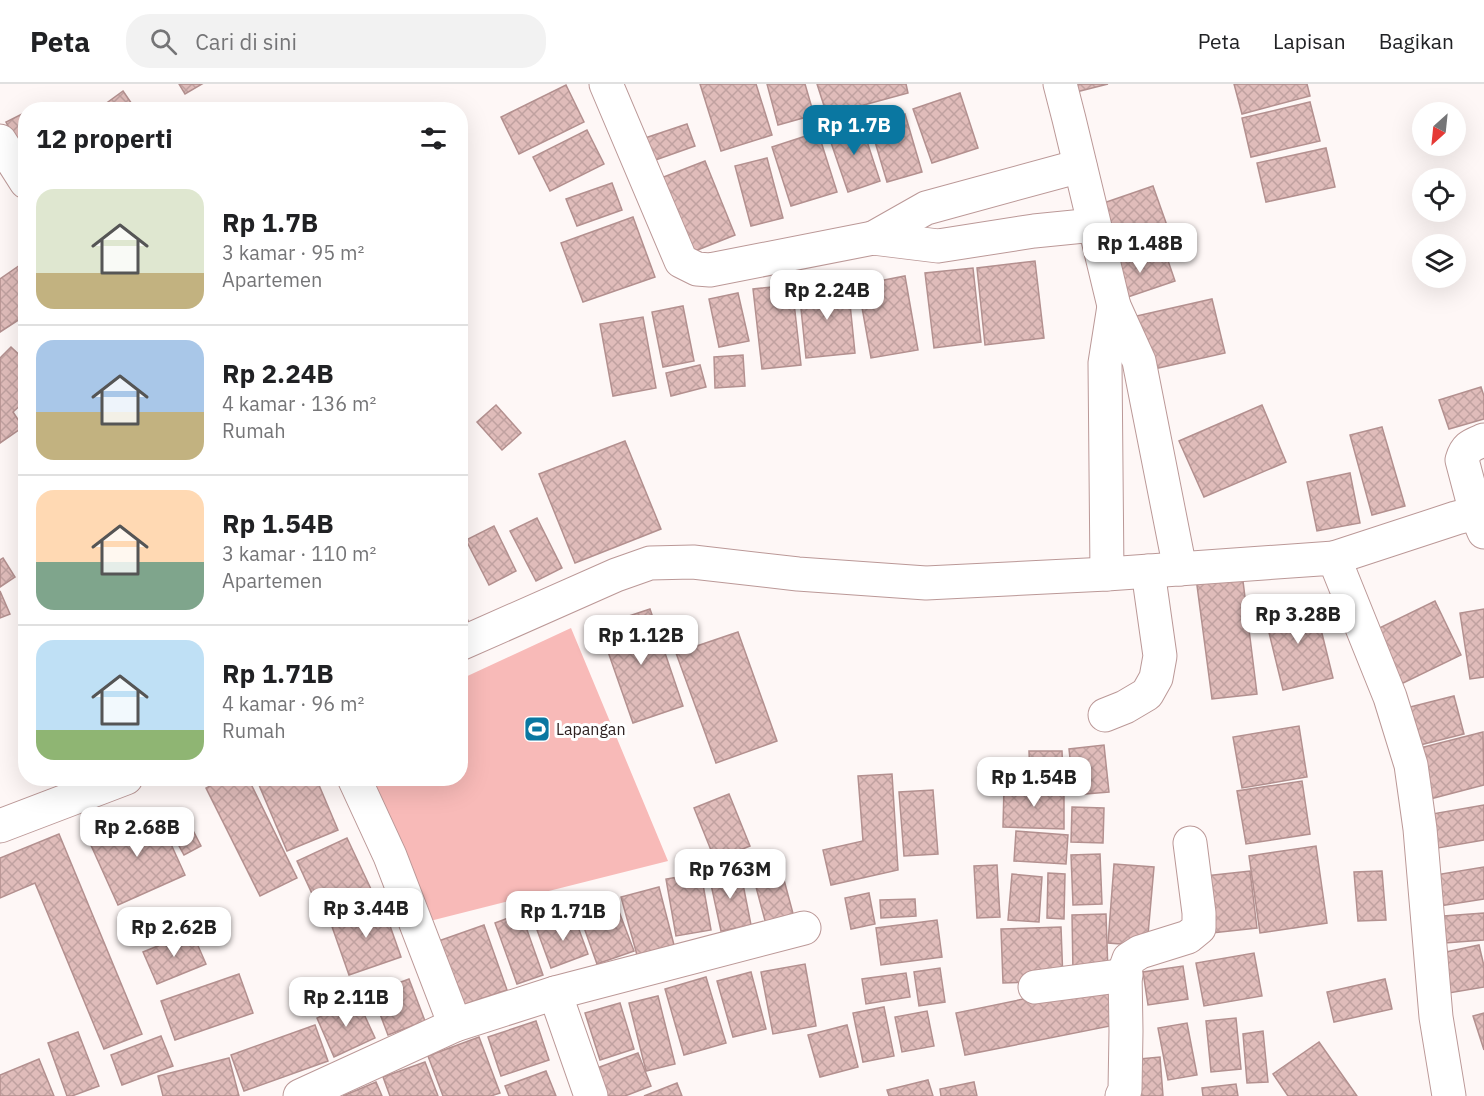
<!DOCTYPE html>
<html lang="id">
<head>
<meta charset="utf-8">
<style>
  body { margin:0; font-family:"IBM Plex Sans",sans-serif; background:#f2f2f2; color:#202124; height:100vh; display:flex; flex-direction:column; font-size:22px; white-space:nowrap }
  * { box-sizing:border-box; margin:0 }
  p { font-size:20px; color:#757577 }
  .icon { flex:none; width:33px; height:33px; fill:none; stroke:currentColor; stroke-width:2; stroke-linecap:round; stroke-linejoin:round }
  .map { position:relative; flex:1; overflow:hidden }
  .panel { position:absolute; left:18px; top:18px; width:450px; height:684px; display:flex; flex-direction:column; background:#fff; border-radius:24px; box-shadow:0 6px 24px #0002 }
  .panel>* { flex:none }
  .needle { width:39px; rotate:207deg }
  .buttons { position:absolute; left:1412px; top:18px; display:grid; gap:12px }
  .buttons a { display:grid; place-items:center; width:54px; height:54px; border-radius:50%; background:#fff; box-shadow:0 6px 24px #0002; font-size:30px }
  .price { position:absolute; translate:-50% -51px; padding:0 14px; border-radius:12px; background:#fff; color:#222; font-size:20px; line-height:39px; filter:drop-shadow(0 2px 3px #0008) }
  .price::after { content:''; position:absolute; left:50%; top:36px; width:18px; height:14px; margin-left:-9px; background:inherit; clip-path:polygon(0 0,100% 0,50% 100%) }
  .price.selected { background:#0a77a1; color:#fff }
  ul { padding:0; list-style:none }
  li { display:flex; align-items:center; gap:18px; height:150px; padding:0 18px }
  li+li { border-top:2px solid #e0e0e0 }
  li span { display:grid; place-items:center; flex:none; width:168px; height:120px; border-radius:18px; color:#555 }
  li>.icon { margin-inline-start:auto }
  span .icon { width:72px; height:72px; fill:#fffc; stroke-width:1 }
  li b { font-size:26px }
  h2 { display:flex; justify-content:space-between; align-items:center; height:72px; padding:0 18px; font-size:26px }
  header { display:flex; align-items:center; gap:36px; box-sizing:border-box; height:84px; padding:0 30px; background:#fff; border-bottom:2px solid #e0e0e0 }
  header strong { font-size:28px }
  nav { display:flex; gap:33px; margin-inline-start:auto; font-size:21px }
  .search { width:420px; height:54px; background:#f2f2f2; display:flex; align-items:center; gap:15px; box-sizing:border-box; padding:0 21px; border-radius:24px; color:#757577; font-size:22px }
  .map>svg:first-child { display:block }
</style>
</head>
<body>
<header>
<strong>Peta</strong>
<div class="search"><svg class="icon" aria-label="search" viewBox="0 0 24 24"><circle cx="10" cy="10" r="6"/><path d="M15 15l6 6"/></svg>Cari di sini</div>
<nav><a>Peta</a><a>Lapisan</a><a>Bagikan</a></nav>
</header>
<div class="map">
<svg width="1484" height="1012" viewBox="0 0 1484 1012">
  <defs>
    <pattern id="building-cross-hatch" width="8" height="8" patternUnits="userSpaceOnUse" patternTransform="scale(1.5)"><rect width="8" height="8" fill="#e0bcba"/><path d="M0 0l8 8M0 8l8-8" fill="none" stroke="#c0a1a0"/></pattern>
  </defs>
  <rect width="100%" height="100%" fill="#fef7f6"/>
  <polygon fill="#f8bab8" points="571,544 668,777 426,838 363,695 460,694 461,595"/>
  <g fill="url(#building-cross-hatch)" stroke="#b3908f" stroke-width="1.5">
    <polygon points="179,0 202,0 185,10"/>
    <polygon points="700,0 756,0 772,51 721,67"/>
    <polygon points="767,0 805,0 814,31 778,41"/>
    <polygon points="817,0 906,0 908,9 827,31"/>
    <polygon points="1074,0 1108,0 1076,8"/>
    <polygon points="1234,0 1307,0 1310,12 1242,30"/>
    <polygon points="566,1 584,38 519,70 501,33"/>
    <polygon points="123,7 136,26 97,26"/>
    <polygon points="960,9 978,64 932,79 913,25"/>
    <polygon points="1310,18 1320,57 1251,73 1242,34"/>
    <polygon points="26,28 26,63 20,65 6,38"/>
    <polygon points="905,30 922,88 887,98 870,41"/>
    <polygon points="860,36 880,97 848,108 827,47"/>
    <polygon points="687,40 695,62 647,79 639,56"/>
    <polygon points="587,46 604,80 550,107 533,73"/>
    <polygon points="818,48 837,108 791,122 772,63"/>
    <polygon points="1326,64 1335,103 1266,118 1257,79"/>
    <polygon points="767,74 783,134 751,142 735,82"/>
    <polygon points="705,77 735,151 685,171 656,96"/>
    <polygon points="612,99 622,126 577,142 566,115"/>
    <polygon points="1153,102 1170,150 1110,171 1092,123"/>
    <polygon points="633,133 655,193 583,218 561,159"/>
    <polygon points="1163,162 1175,197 1116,217 1105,182"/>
    <polygon points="1035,177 1044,254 985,261 977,184"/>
    <polygon points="23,179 26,183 26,231 0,248 0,195"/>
    <polygon points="973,184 981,258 934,264 925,189"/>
    <polygon points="905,192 918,266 871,274 858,201"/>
    <polygon points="848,200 855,269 806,274 799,205"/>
    <polygon points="792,201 801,281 762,285 753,205"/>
    <polygon points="738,209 749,257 719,263 709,215"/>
    <polygon points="1212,215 1225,269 1145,287 1132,233"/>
    <polygon points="683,222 694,277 663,283 652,228"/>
    <polygon points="643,233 656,304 613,312 600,240"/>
    <polygon points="11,263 26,277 26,316 13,328 23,343 0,359 0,274"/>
    <polygon points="743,271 745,302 715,304 714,273"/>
    <polygon points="700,281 706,303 671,312 666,289"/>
    <polygon points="1481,303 1484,312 1484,335 1449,345 1439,316"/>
    <polygon points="496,321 521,349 502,366 477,338"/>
    <polygon points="1262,321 1286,378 1204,413 1179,357"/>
    <polygon points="1382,343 1405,422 1372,431 1350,351"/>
    <polygon points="625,357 661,445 575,479 539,390"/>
    <polygon points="1350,389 1360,439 1317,447 1307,398"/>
    <polygon points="537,434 562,484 536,497 510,447"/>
    <polygon points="494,442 516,487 489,501 466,456"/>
    <polygon points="3,474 15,493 0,503 0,476"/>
    <polygon points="1242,489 1257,610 1212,615 1196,494"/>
    <polygon points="0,507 10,530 0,534"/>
    <polygon points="1314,517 1333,594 1283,606 1264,528"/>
    <polygon points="1435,517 1461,571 1397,602 1371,548"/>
    <polygon points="460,518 472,546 460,551"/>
    <polygon points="650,525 683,622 633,639 599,542"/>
    <polygon points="1484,525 1484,593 1470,595 1460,529"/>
    <polygon points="738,548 777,657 716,679 676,569"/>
    <polygon points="1454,612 1464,650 1412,663 1402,625"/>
    <polygon points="1299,642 1307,693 1242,704 1233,653"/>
    <polygon points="1483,648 1484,701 1430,715 1416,665"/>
    <polygon points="1104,661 1109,708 1074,711 1069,665"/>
    <polygon points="1029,667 1062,667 1063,692 1030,693"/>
    <polygon points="892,690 898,786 831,801 823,766 863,757 858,692"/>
    <polygon points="225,694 248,694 297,794 260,812 206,704"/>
    <polygon points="256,694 316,694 338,746 287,767"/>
    <polygon points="1302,697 1310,750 1246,760 1237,707"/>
    <polygon points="1004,703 1064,705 1064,745 1003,743"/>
    <polygon points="933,706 938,770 904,772 899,708"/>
    <polygon points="729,710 750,762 715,776 694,724"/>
    <polygon points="1484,721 1484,756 1438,764 1432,730"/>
    <polygon points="1072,723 1104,724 1103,759 1071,758"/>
    <polygon points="156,727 185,791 118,821 89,757"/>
    <polygon points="185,731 201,762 184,771 167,740"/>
    <polygon points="1016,747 1068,751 1066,780 1014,777"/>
    <polygon points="59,750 142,950 104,965 35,799 0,814 0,774"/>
    <polygon points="347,754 371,805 320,827 297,777"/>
    <polygon points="1316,762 1327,839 1260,849 1249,772"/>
    <polygon points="1100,770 1102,820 1073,821 1071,771"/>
    <polygon points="1114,780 1154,783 1147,862 1108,859"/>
    <polygon points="780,781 795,837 767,844 752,788"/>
    <polygon points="997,781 1000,833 977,834 974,782"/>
    <polygon points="1484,783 1484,815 1440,822 1435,791"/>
    <polygon points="740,785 751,841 721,847 709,791"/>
    <polygon points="1250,787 1257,844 1212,849 1205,792"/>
    <polygon points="1382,787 1386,836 1358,837 1354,788"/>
    <polygon points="701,789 711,846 676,852 666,795"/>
    <polygon points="1048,789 1065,790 1064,835 1047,834"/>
    <polygon points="1012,790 1042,793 1039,838 1008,836"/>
    <polygon points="659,803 674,861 637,871 621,813"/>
    <polygon points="612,809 634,867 597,880 576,821"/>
    <polygon points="869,809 875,840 851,845 845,814"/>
    <polygon points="915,815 916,832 881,834 880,816"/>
    <polygon points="382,819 401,873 349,891 330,837"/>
    <polygon points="521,829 543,891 517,900 495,839"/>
    <polygon points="1484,829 1484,856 1432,860 1430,833"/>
    <polygon points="1106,830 1108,888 1073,889 1072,831"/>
    <polygon points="574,832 588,870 551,884 537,846"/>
    <polygon points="937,836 942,873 881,881 876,844"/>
    <polygon points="484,841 507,906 454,924 430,860"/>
    <polygon points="1061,843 1063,897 1003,899 1001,845"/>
    <polygon points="192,848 206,880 157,900 143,868"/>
    <polygon points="1479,861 1484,882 1484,903 1449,909 1441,869"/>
    <polygon points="1254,869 1262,912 1204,922 1196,879"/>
    <polygon points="805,880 816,942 773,950 761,888"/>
    <polygon points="1183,882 1188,915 1148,921 1143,888"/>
    <polygon points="940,884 945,918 919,922 914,888"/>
    <polygon points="751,888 766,945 733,953 717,897"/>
    <polygon points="906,889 910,913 866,920 862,895"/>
    <polygon points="239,890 253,929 175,956 161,917"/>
    <polygon points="706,893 726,959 684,971 665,905"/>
    <polygon points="409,895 425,937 388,951 372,909"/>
    <polygon points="1385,895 1392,925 1334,938 1327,908"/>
    <polygon points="1106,898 1115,941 965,971 956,929"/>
    <polygon points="658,912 675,980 646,987 629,919"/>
    <polygon points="357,915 375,954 334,973 317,934"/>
    <polygon points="620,919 634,965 600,976 585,929"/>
    <polygon points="884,923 894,972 863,978 853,929"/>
    <polygon points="927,927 934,962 902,968 895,933"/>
    <polygon points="1484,929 1484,966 1473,932"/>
    <polygon points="1236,934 1241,985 1211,988 1206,937"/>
    <polygon points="536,937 549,976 501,992 488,953"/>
    <polygon points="1187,939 1197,991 1168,996 1158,944"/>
    <polygon points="315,941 328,977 244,1007 231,971"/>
    <polygon points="847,941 858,983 820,993 808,951"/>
    <polygon points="1263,947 1268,998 1247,999 1243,950"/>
    <polygon points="78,948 99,1002 72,1012 67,1012 48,959"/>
    <polygon points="161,952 173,982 122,1001 111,971"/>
    <polygon points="479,953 500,1009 491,1012 443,1012 428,972"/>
    <polygon points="1319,958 1357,1012 1288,1012 1273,990"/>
    <polygon points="638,969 651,1002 625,1012 595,1012 586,988"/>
    <polygon points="1160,973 1163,1012 1132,1012 1129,976"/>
    <polygon points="229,974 239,1012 163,1012 158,992"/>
    <polygon points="39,975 54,1012 0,1012 0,991"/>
    <polygon points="425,978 438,1012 390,1012 383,993"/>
    <polygon points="546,987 556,1012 509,1012 505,1002"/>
    <polygon points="928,996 933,1012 889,1012 887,1006"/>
    <polygon points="376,998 382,1012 343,1012"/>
    <polygon points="974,998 977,1012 941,1012 940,1005"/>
    <polygon points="677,999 682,1012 644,1012"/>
    <polygon points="1236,1000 1238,1012 1203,1012 1202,1004"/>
  </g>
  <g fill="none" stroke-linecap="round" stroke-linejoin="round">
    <defs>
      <g id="minor">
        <polyline points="606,0 681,177 697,185 710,186 873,154 938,162 1034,147 1094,141"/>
        <polyline points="1060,0 1069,35 1114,222 1139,277 1180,485"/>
        <polyline points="0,57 26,98"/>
        <polyline points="873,154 926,124 1080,82"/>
        <path d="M 1484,356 C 1472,361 1466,362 1462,376 L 1476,429 L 1484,448"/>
        <polyline points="1334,474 1456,434 1484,427"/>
        <polyline points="1107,490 1105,279 1114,222"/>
        <polyline points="460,560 616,491 650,479 693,478 798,490 926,499 1107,490 1334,474 1390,613 1411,681 1420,745 1436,933 1449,1012"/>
        <polyline points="1105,631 1125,623 1147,610 1156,594 1160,572 1148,487"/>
        <polyline points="354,694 390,772 455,941"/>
        <polyline points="0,742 126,694"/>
        <polyline points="1035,903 1126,891"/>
        <polyline points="555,909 591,1012"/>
        <polyline points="300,1012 455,941 555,909 804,844"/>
        <polyline points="1122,1012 1125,1006 1126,947 1125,886 1129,875 1140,868 1188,853 1199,844 1199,829 1190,759"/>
      </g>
    </defs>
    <use href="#minor" stroke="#bb9897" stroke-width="35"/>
    <use href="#minor" stroke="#fff" stroke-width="33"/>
  </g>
  <defs>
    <symbol id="stadium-square" viewBox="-11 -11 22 22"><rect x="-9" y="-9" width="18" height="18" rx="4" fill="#0a77a1" stroke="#fff"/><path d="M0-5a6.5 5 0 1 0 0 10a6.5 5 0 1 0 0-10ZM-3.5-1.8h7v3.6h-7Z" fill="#fff"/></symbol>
  </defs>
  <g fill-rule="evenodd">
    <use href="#stadium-square" x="522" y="630" width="30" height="30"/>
  </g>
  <g text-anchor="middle" stroke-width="6" stroke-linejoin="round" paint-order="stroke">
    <g font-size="16" fill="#2f2121" stroke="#fff" text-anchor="start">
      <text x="556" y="651">Lapangan</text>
    </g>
  </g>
</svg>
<div class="buttons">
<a><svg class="needle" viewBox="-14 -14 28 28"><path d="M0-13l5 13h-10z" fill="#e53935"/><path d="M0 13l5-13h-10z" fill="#757577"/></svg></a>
<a><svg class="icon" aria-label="locate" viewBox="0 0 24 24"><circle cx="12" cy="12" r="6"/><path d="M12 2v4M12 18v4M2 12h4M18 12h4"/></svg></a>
<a><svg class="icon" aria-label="layers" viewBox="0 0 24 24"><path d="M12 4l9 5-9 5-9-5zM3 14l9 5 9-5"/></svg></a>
</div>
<b class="price selected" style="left:854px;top:72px">Rp 1.7B</b>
<b class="price" style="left:1140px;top:190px">Rp 1.48B</b>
<b class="price" style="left:827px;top:237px">Rp 2.24B</b>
<b class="price" style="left:1298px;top:561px">Rp 3.28B</b>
<b class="price" style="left:641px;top:582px">Rp 1.12B</b>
<b class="price" style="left:1034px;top:724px">Rp 1.54B</b>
<b class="price" style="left:137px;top:774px">Rp 2.68B</b>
<b class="price" style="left:730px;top:816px">Rp 763M</b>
<b class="price" style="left:366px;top:855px">Rp 3.44B</b>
<b class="price" style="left:563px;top:858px">Rp 1.71B</b>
<b class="price" style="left:174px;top:874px">Rp 2.62B</b>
<b class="price" style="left:346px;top:944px">Rp 2.11B</b>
<section class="panel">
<h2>12 properti<svg class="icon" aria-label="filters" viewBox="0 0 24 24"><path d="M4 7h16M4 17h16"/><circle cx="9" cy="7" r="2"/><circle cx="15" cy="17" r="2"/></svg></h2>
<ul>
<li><span style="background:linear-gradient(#dfe7d0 70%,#c2b280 0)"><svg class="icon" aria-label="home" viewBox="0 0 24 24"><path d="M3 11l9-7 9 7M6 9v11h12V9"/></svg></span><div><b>Rp 1.7B</b><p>3 kamar · 95 m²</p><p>Apartemen</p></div></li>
<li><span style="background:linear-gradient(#a9c7e8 60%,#c2b280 0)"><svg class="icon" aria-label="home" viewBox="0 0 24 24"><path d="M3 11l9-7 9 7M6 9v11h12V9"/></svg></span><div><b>Rp 2.24B</b><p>4 kamar · 136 m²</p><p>Rumah</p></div></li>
<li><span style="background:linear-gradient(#ffd9b3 60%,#7fa58c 0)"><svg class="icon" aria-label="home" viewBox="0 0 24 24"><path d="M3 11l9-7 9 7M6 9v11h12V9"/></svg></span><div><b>Rp 1.54B</b><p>3 kamar · 110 m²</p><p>Apartemen</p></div></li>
<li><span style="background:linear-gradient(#bfe0f5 75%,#8fb573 0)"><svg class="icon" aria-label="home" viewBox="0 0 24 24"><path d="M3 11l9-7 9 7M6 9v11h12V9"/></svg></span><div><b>Rp 1.71B</b><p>4 kamar · 96 m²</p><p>Rumah</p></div></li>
</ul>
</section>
</div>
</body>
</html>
